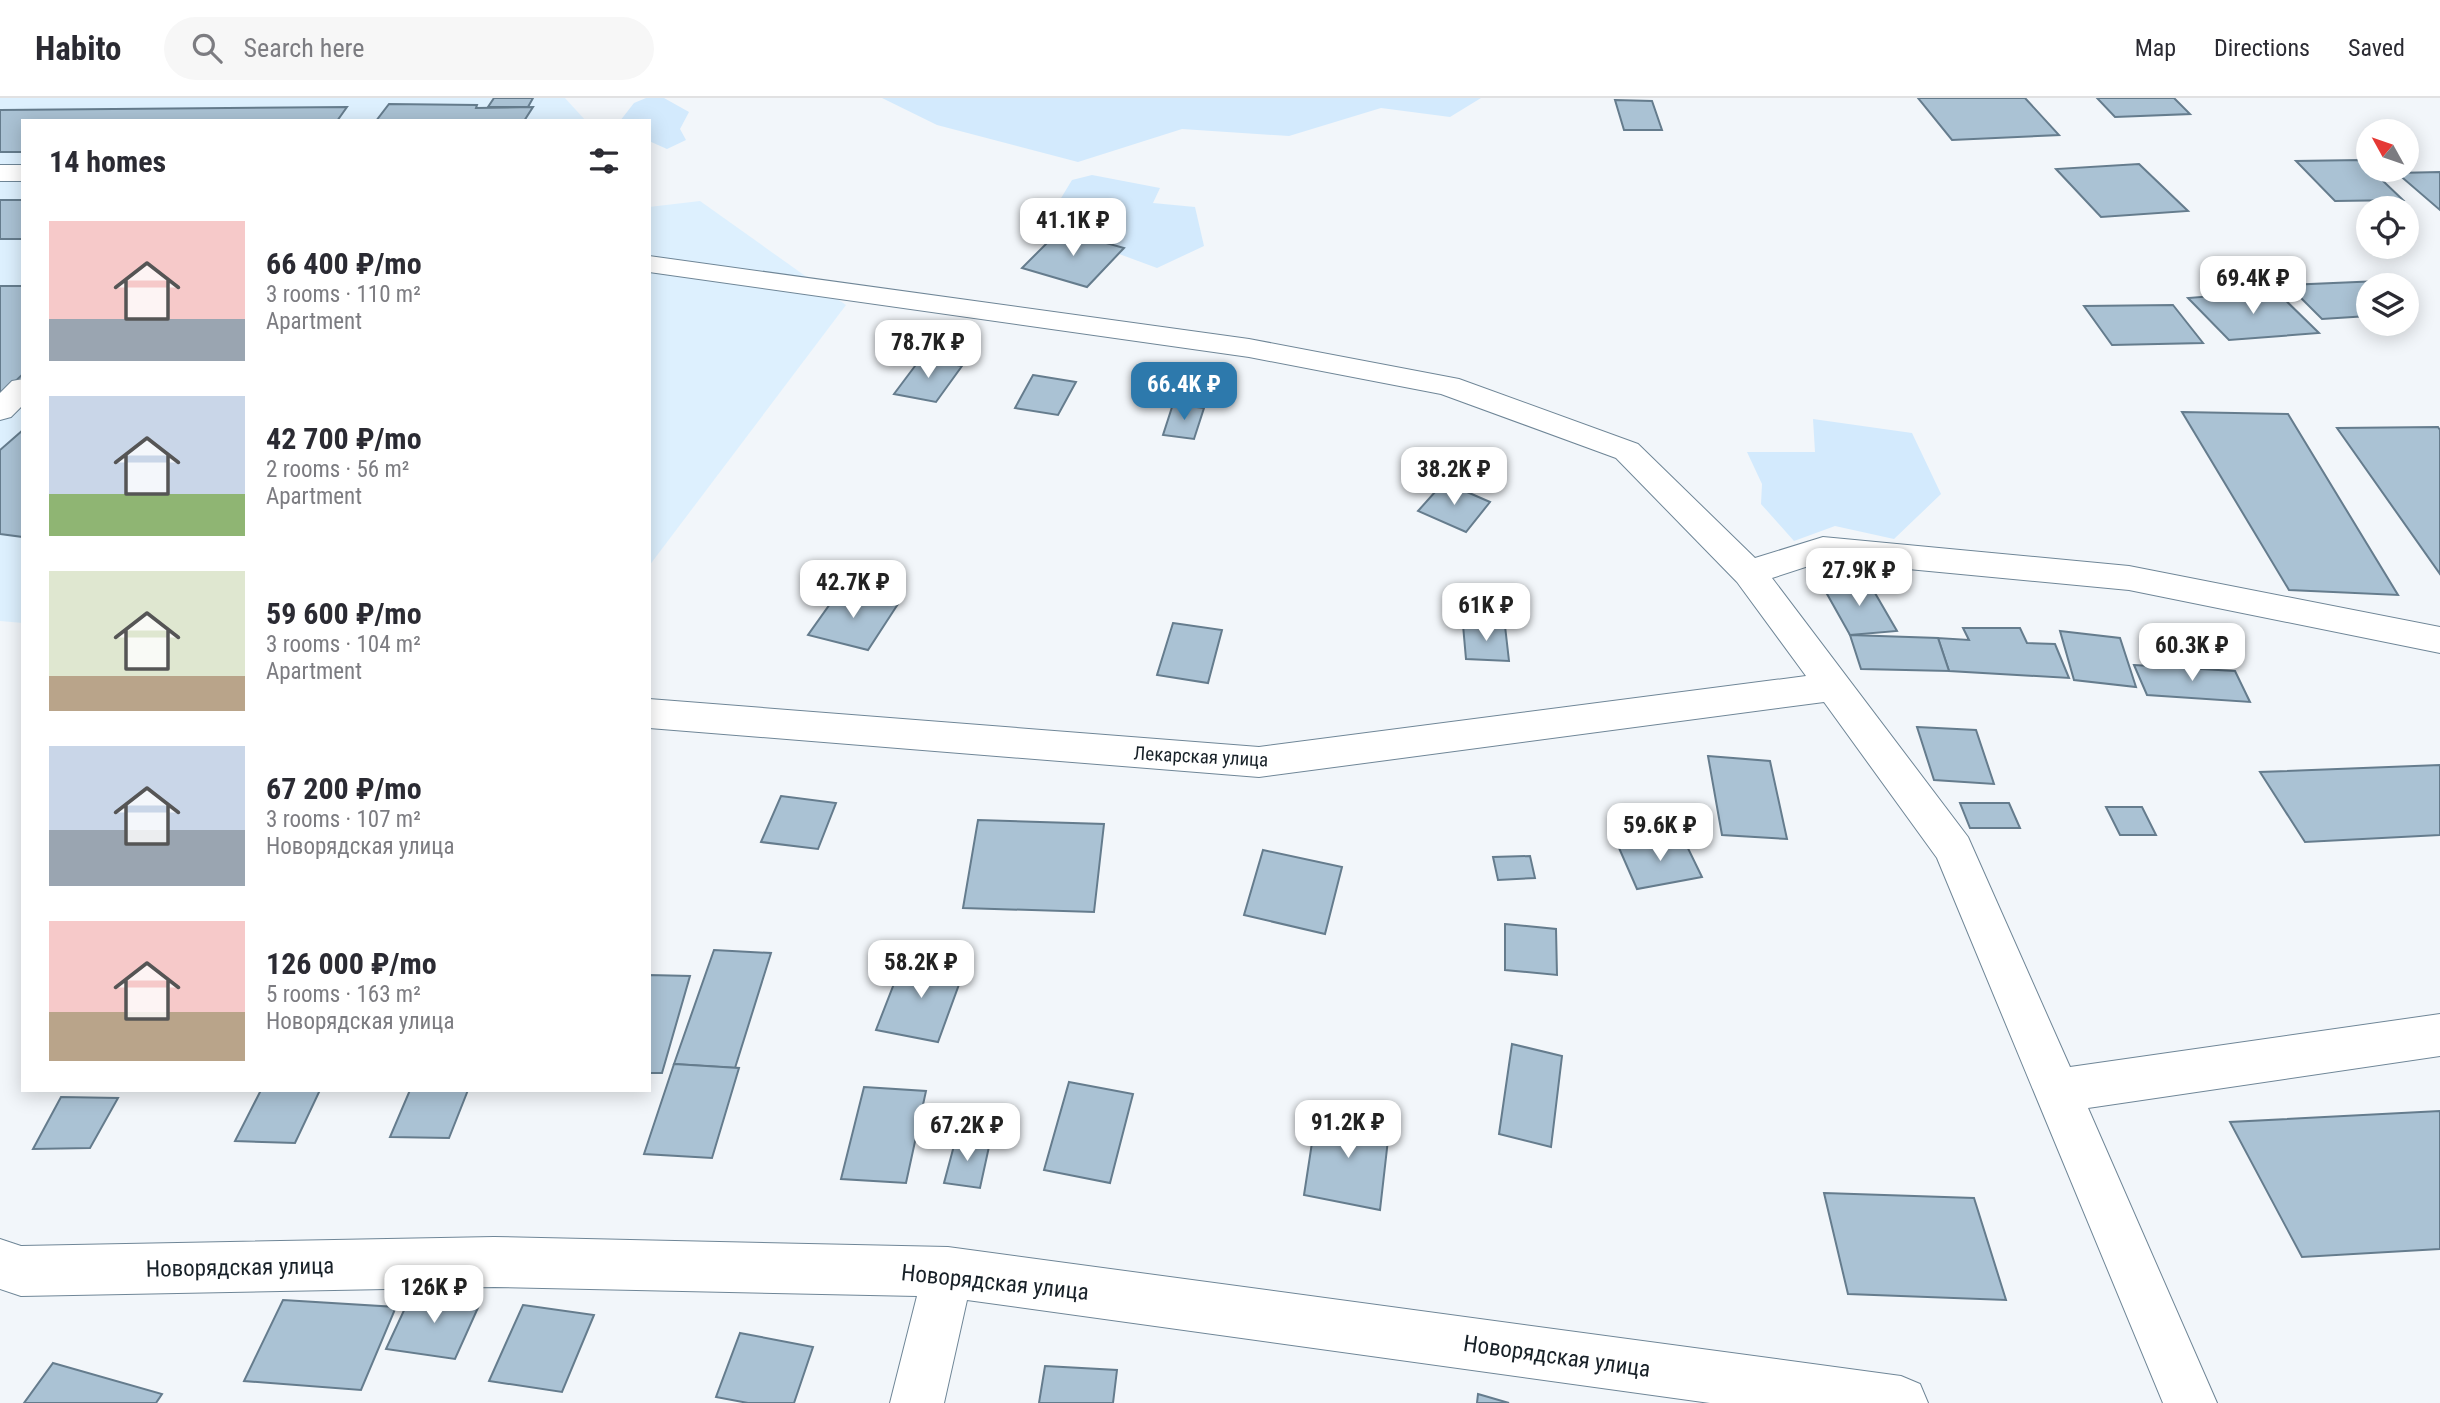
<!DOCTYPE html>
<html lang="en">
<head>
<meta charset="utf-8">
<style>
  body { margin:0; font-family:"Roboto Condensed",sans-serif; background:#f7f7f7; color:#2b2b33; height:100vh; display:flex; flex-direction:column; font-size:26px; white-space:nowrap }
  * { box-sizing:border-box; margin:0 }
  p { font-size:23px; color:#7c7c81 }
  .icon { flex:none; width:38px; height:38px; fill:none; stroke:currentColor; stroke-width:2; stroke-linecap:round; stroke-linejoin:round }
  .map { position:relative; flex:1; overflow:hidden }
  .details { position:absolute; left:21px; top:21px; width:630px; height:973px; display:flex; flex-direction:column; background:#fff; border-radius:0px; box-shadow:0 4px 18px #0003 }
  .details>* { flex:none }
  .needle { width:46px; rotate:310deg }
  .controls { position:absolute; left:2356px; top:21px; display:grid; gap:14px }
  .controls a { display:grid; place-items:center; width:63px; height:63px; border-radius:50%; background:#fff; box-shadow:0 4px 18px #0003; font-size:35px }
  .price { position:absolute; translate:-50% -60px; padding:0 16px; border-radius:14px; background:#fff; color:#222; font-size:23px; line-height:46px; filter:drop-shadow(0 2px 4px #0008) }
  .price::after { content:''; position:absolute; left:50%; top:42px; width:21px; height:16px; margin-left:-10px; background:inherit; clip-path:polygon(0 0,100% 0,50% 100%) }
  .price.selected { background:#2d79ac; color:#fff }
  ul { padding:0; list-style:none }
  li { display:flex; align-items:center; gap:21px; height:175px; padding:0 28px }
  li span { display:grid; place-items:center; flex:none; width:196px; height:140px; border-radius:0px; color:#555 }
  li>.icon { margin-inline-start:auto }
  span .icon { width:84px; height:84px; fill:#fffc; stroke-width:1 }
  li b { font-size:30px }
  h2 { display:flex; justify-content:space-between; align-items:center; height:84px; padding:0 28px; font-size:30px }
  header { display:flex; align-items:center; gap:42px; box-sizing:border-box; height:98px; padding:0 35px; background:#fff; border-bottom:2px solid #e1e1e2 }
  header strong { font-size:33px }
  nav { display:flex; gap:38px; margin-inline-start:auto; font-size:24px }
  .search { width:490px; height:63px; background:#f7f7f7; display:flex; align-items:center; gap:18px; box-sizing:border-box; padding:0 24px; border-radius:38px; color:#7c7c81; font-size:26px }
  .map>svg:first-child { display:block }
</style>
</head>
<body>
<header>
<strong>Habito</strong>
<div class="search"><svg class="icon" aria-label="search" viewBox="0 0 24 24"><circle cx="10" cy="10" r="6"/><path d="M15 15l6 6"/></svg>Search here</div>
<nav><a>Map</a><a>Directions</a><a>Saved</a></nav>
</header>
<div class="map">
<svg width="2440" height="1305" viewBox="0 0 2440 1305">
  <rect width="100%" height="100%" fill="#f2f6fa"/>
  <g fill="#ddf0fe">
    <polygon points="0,0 565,0 586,23 23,23 23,525 0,523"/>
    <polygon points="700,103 846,207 649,468 649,109"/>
  </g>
  <g fill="#d3eafd">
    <polygon points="646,0 664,0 689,14 680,31 686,42 667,51 649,43 649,23 620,23 634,5"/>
    <polygon points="882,0 1481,0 1450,19 1381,10 1289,38 1182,31 1078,64 937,27"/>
    <polygon points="1092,77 1160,90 1153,105 1195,109 1204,148 1157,170 1076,140 1106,119 1049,120 1072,82"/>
    <polygon points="1813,321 1912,335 1941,396 1894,441 1835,428 1794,443 1761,406 1762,386 1747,354 1815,354"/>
  </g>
  <g fill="#aac2d4" stroke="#657c8d" stroke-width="2">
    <polygon points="494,0 533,0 528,9 488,9"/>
    <polygon points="1918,0 2025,0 2059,37 1952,42"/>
    <polygon points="2097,0 2174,0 2190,16 2115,19"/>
    <polygon points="1615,2 1652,3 1662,32 1624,32"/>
    <polygon points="389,6 477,7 476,10 533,9 524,23 376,23"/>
    <polygon points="347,9 337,23 23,23 23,54 0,54 0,12"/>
    <polygon points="2361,62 2403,102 2335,103 2296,63"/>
    <polygon points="2139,66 2188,113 2101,119 2056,71"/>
    <polygon points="2440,74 2440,112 2397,75"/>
    <rect x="0" y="102" width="23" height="39"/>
    <polygon points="1060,132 1124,150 1087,189 1022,170"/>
    <polygon points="2380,183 2385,187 2368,187 2368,218 2322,221 2288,187"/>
    <polygon points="0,188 23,188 23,276 4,294 0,294"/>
    <polygon points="2276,193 2319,235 2229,242 2188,200"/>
    <polygon points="2173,207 2203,245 2112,247 2084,208"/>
    <polygon points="921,260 962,268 936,304 894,296"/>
    <polygon points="1033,277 1076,284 1058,317 1015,310"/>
    <polygon points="1173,306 1204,310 1194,341 1163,337"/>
    <polygon points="2182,314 2288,316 2398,497 2289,492"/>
    <polygon points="2438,329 2440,332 2440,476 2337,330"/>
    <polygon points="23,332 23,439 0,436 0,352"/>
    <polygon points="1444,384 1490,404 1466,434 1418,413"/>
    <polygon points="1868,483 1897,533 1850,537 1822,487"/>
    <polygon points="840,492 898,506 868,552 808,537"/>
    <polygon points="1173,525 1222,532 1208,585 1157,577"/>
    <polygon points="1463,527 1505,528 1509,563 1466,561"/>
    <polygon points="1963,530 2020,530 2027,545 2055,546 2069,580 1949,573 1938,540 1969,542"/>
    <polygon points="2060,533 2120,540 2136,589 2074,582"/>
    <polygon points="1850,537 1938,540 1949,573 1861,571"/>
    <polygon points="2134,567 2235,573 2250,604 2147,597"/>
    <polygon points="1917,629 1976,632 1994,686 1934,682"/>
    <polygon points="1708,658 1770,663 1787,741 1722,737"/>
    <polygon points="2440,667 2440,737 2305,744 2260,674"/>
    <polygon points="781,698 836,705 818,751 761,744"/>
    <polygon points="1960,705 2009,705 2020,730 1970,730"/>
    <polygon points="2106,709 2142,709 2156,737 2120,737"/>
    <polygon points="978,722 1104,726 1094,814 963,810"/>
    <polygon points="1682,738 1702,779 1637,791 1619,750"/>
    <polygon points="1263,752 1342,769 1325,836 1244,817"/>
    <polygon points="1530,758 1535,780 1498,782 1493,759"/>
    <polygon points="1505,826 1556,831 1557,877 1505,872"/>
    <polygon points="714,852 771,855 735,970 674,966"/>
    <polygon points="904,860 965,870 938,944 876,932"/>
    <polygon points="649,877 690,878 662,975 649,975"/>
    <polygon points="1512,946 1562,958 1551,1049 1499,1036"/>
    <polygon points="674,966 739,970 712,1060 644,1056"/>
    <polygon points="1069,984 1133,996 1110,1085 1044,1072"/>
    <polygon points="864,989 926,993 906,1085 841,1081"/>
    <polygon points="261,992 320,992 295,1045 235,1043"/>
    <polygon points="410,992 468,992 449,1040 390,1039"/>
    <polygon points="61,999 118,1000 90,1050 33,1051"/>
    <polygon points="1317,1012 1390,1024 1380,1112 1304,1097"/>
    <polygon points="2440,1013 2440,1151 2302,1159 2230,1024"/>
    <polygon points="956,1040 990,1044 980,1090 944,1085"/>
    <polygon points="1824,1095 1974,1100 2006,1202 1848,1196"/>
    <polygon points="413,1193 481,1203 455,1261 386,1251"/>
    <polygon points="283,1202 396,1209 361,1292 244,1283"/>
    <polygon points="523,1207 594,1217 562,1294 489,1283"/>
    <polygon points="740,1235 813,1249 794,1305 748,1305 716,1299"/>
    <polygon points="53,1265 162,1296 156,1305 24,1305"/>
    <polygon points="1045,1268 1117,1272 1113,1305 1039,1305"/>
    <polygon points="1478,1296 1509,1305 1477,1305"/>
  </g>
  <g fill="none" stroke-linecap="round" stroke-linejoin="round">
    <defs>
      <g id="minor">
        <rect x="0" y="67" width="23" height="16"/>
        <polygon points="649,158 1249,241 1459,281 1638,346 1755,460 1823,439 2129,468 2440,529 2440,555 2129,492 1824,463 1772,480 1968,739 2070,969 2440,916 2440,958 2088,1010 2217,1305 2163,1305 1937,760 1824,604 1259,679 649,630 649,601 1259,649 1806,578 1737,484 1616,360 1441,296 1249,259 649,174"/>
        <polygon points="23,281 23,307 11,319 0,322 0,295 12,283"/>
        <polygon points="494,1139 948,1149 1901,1278 1920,1286 1928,1305 1710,1305 967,1202 944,1305 890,1305 917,1198 494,1189 21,1198 0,1191 0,1141 21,1148"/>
      </g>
    </defs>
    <use href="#minor" stroke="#6f8697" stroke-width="2"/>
    <use href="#minor" fill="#fff" fill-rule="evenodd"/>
  </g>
  <g text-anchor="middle" stroke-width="7" stroke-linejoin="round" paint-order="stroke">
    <g font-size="19" fill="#182128" stroke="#fff">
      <text transform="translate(1201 658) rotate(3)" y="7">Лекарская улица</text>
    </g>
    <g font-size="23" fill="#182128" stroke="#fff">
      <text transform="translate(240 1169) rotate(-1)" y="8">Новорядская улица</text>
      <text transform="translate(995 1184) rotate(6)" y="8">Новорядская улица</text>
      <text transform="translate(1557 1258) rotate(8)" y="8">Новорядская улица</text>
    </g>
  </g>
</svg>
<div class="controls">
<a><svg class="needle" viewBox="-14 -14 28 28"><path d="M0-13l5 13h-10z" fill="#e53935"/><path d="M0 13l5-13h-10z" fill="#7c7c81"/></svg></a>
<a><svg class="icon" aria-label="locate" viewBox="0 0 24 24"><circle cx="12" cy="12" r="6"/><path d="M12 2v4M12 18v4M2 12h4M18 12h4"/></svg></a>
<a><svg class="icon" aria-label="layers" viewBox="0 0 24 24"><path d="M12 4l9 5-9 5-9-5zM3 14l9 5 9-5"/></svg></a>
</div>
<b class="price" style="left:1073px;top:160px">41.1K ₽</b>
<b class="price" style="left:2253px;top:218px">69.4K ₽</b>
<b class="price" style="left:928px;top:282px">78.7K ₽</b>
<b class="price selected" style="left:1184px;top:324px">66.4K ₽</b>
<b class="price" style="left:1454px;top:409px">38.2K ₽</b>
<b class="price" style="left:1859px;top:510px">27.9K ₽</b>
<b class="price" style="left:853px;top:522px">42.7K ₽</b>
<b class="price" style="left:1486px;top:545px">61K ₽</b>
<b class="price" style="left:2192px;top:585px">60.3K ₽</b>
<b class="price" style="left:1660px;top:765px">59.6K ₽</b>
<b class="price" style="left:921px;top:902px">58.2K ₽</b>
<b class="price" style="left:1348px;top:1062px">91.2K ₽</b>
<b class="price" style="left:967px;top:1065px">67.2K ₽</b>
<b class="price" style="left:434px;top:1227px">126K ₽</b>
<section class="details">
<h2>14 homes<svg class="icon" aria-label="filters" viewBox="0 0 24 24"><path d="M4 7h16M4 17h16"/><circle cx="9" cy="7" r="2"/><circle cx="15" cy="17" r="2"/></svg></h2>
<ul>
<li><span style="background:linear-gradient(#f6c9c9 70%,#9aa5b1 0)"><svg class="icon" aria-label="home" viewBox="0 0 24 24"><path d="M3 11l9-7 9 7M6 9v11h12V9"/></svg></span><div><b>66 400 ₽/mo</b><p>3 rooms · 110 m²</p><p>Apartment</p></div></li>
<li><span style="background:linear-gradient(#c9d6e8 70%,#8fb573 0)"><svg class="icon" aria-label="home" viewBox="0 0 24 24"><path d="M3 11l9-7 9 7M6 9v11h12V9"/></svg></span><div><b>42 700 ₽/mo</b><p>2 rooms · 56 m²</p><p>Apartment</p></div></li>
<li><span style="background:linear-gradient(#dfe7d0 75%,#b9a48a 0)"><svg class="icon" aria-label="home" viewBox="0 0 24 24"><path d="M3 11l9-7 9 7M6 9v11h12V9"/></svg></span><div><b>59 600 ₽/mo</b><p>3 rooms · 104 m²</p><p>Apartment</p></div></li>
<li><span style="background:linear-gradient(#c9d6e8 60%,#9aa5b1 0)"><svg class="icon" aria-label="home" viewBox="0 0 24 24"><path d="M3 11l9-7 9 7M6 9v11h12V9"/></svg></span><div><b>67 200 ₽/mo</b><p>3 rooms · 107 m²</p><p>Новорядская улица</p></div></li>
<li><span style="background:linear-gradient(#f6c9c9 65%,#b9a48a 0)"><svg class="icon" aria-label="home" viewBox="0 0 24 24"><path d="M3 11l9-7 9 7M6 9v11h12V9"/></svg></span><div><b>126 000 ₽/mo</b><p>5 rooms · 163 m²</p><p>Новорядская улица</p></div></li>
</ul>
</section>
</div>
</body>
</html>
